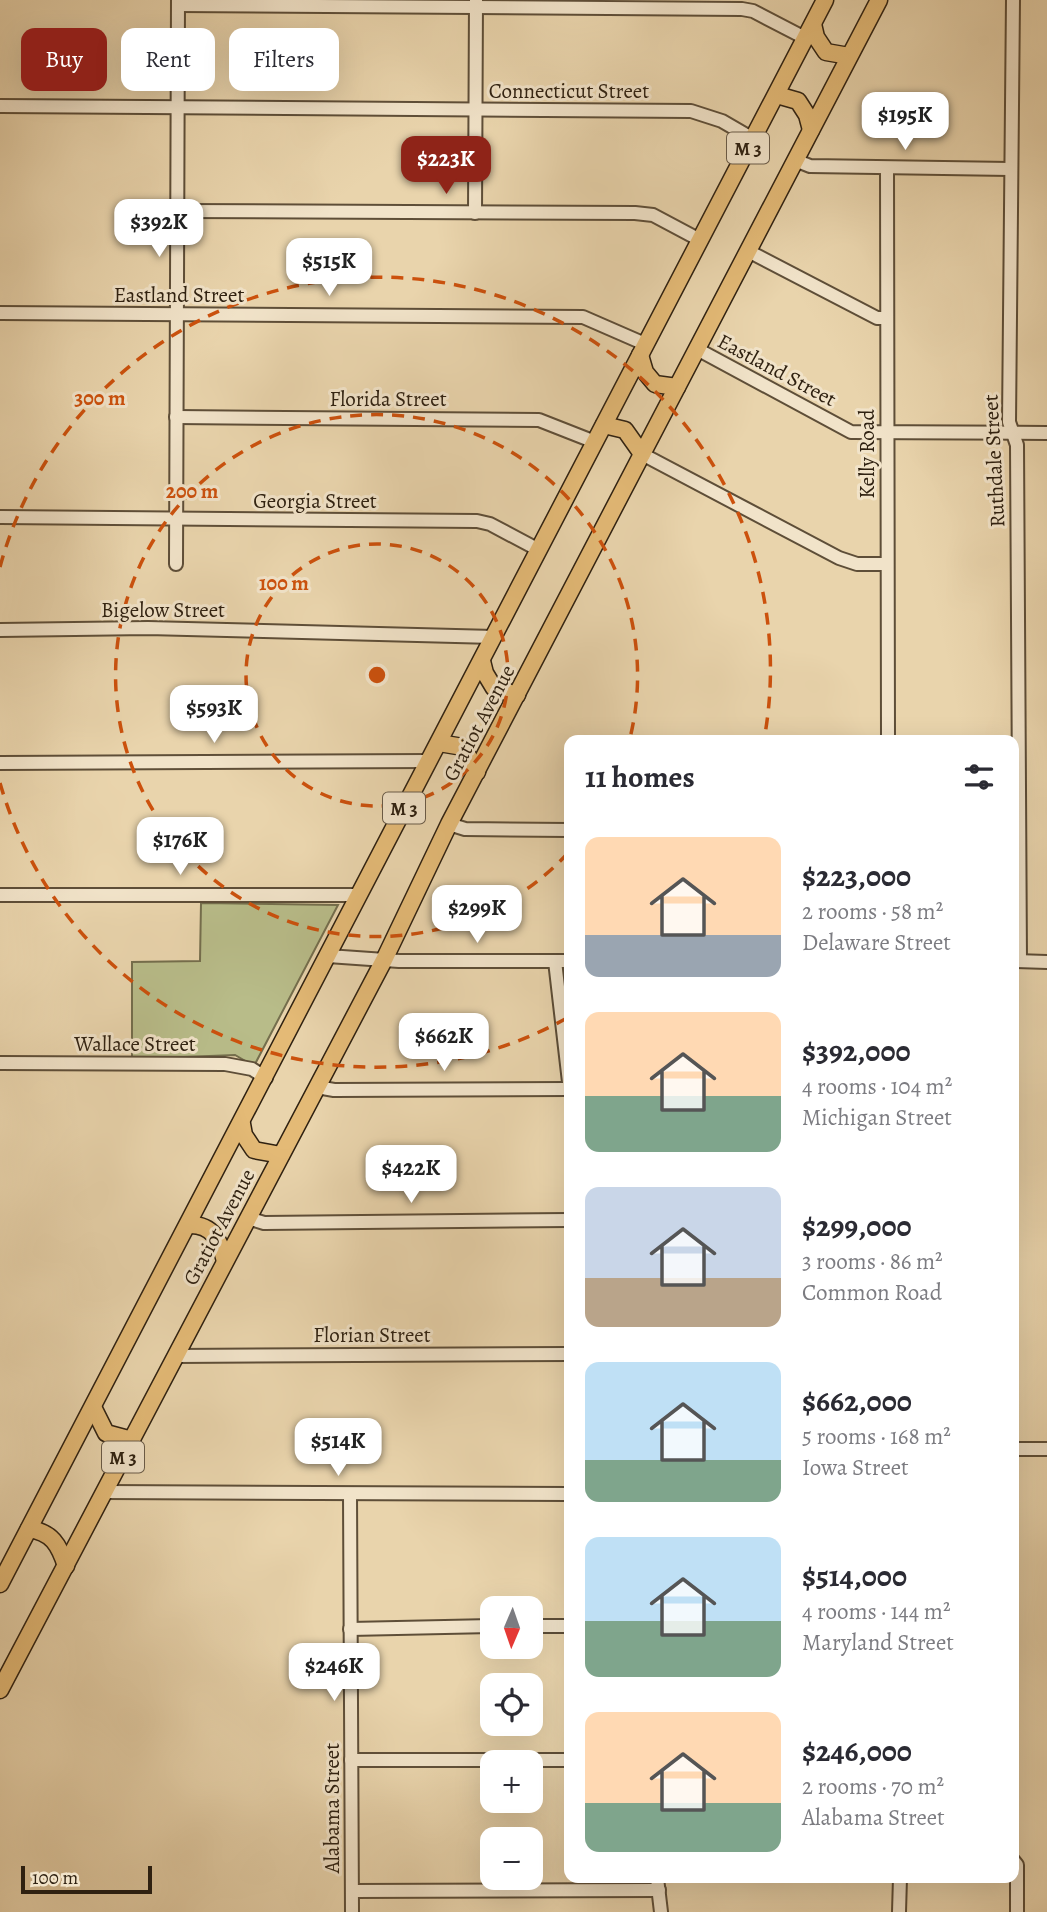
<!DOCTYPE html>
<html lang="en">
<head>
<meta charset="utf-8">
<style>
  body { margin:0; font-family:Alegreya,serif; background:#f2f2f3; color:#2b2b33; height:100vh; display:flex; flex-direction:column; font-size:26px; white-space:nowrap }
  * { box-sizing:border-box; margin:0 }
  p { font-size:23px; color:#7c7c81 }
  .icon { flex:none; width:38px; height:38px; fill:none; stroke:currentColor; stroke-width:2; stroke-linecap:round; stroke-linejoin:round }
  .map { position:relative; flex:1; overflow:hidden }
  .drawer { position:absolute; left:564px; top:735px; width:455px; height:1148px; display:flex; flex-direction:column; background:#fff; border-radius:14px; box-shadow:0 7px 28px #0002 }
  .drawer>* { flex:none }
  .banner { position:absolute; left:21px; top:28px; width:438px; height:63px; display:flex; gap:14px }
  .needle { width:46px; rotate:182deg }
  .tools { position:absolute; left:480px; top:1596px; display:grid; gap:14px }
  .tools a { display:grid; place-items:center; width:63px; height:63px; border-radius:14px; background:#fff; box-shadow:0 7px 28px #0002; font-size:35px }
  .scale { position:absolute; left:21px; bottom:18px; width:131px; box-sizing:border-box; padding-left:7px; border:4px solid #2f2111; border-top:0; font-size:19px; line-height:24px; white-space:nowrap; color:#2f2111; -webkit-text-stroke:5px #f1e3c9; paint-order:stroke }
  .price { position:absolute; translate:-50% -60px; padding:0 16px; border-radius:14px; background:#fff; color:#222; font-size:23px; line-height:46px; filter:drop-shadow(0 2px 4px #0008) }
  .price::after { content:''; position:absolute; left:50%; top:42px; width:21px; height:16px; margin-left:-10px; background:inherit; clip-path:polygon(0 0,100% 0,50% 100%) }
  .price.current { background:#8f2418; color:#fff }
  ul { padding:0; list-style:none }
  li { display:flex; align-items:center; gap:21px; height:175px; padding:0 21px }
  li span { display:grid; place-items:center; flex:none; width:196px; height:140px; border-radius:14px; color:#555 }
  li>.icon { margin-inline-start:auto }
  span .icon { width:84px; height:84px; fill:#fffc; stroke-width:1 }
  li b { font-size:30px }
  h2 { display:flex; justify-content:space-between; align-items:center; height:84px; padding:0 21px; font-size:30px }
  .pill { padding:0 24px; border-radius:14px; background:#fff; box-shadow:0 7px 28px #0002; font-size:24px; line-height:63px }
  .pill.current { background:#8f2418; color:#fff }
  .map>svg:first-child { display:block }
</style>
</head>
<body>
<div class="map">
<svg width="1047" height="1912" viewBox="0 0 1047 1912">
  <rect width="100%" height="100%" fill="#e9d4ac"/>
  <filter id="stains"><feTurbulence type="fractalNoise" baseFrequency=".00286" numOctaves="4"/><feColorMatrix values="0 0 0 0 .2 0 0 0 0 .09 0 0 0 0 .02 0 0 0 .5 -.17"/></filter>
  <radialGradient id="worn" r=".72"><stop offset=".6" stop-color="#630" stop-opacity="0"/><stop offset="1" stop-color="#630" stop-opacity=".3"/></radialGradient>
  <polygon fill="#b8bc89" stroke="#746e4d" stroke-width="2" points="201,903 338,905 254,1066 235,1055 132,1059 132,962 200,961"/>
  <g fill="none" stroke-linecap="round" stroke-linejoin="round">
    <defs>
      <g id="minor">
        <polyline points="1013,0 1009,422 1017,445 1020,961"/>
        <polyline points="178,5 742,9 753,11 805,38"/>
        <polyline points="0,106 691,111 722,121 753,139"/>
        <polyline points="795,160 810,166 1010,169"/>
        <polyline points="887,168 888,740"/>
        <polyline points="176,211 635,213 653,215 700,240"/>
        <polyline points="475,213 476,0"/>
        <polyline points="748,251 877,318 886,318"/>
        <polyline points="0,313 583,317 645,344"/>
        <polyline points="697,349 851,432 1047,433"/>
        <polyline points="176,417 539,420 595,442"/>
        <polyline points="642,454 839,558 857,564 887,564"/>
        <polyline points="0,517 477,521 490,524 539,550"/>
        <polyline points="176,564 178,0"/>
        <polyline points="0,630 148,628 494,637"/>
        <polyline points="0,763 429,761"/>
        <polyline points="449,824 465,829 569,830"/>
        <polyline points="0,895 359,895"/>
        <polyline points="328,956 399,961 569,961"/>
        <polyline points="555,961 569,1082"/>
        <polyline points="1013,961 1047,962"/>
        <polyline points="0,1063 225,1064 252,1069 266,1078"/>
        <polyline points="317,1087 334,1090 569,1089"/>
        <polyline points="248,1218 264,1223 569,1220"/>
        <polyline points="176,1356 569,1354"/>
        <polyline points="1013,1449 1047,1449"/>
        <polyline points="105,1492 569,1494"/>
        <polyline points="350,1494 352,1912"/>
        <polyline points="530,1626 569,1626"/>
        <polyline points="350,1629 492,1626"/>
        <polyline points="351,1760 569,1760"/>
        <polyline points="1013,1860 1017,1865 1017,1912"/>
        <polyline points="657,1878 661,1912"/>
        <polyline points="352,1891 659,1890"/>
        <polyline points="899,1912 900,1878"/>
      </g>
      <g id="major">
        <polyline points="813,24 816,37 826,52 849,56"/>
        <polyline points="777,95 798,101 807,115 811,130"/>
        <polyline points="640,355 645,372 655,384 677,387"/>
        <polyline points="604,425 625,430 642,454"/>
        <polyline points="482,661 485,673 494,688 517,695"/>
        <polyline points="439,743 463,747 477,772"/>
        <polyline points="242,1124 244,1135 254,1150 281,1155"/>
        <path d="M 189,1225 C 213,1224 220,1241 225,1261"/>
        <polyline points="93,1407 106,1433 132,1440"/>
        <path d="M 29,1529 C 52,1532 59,1545 66,1566"/>
        <polyline points="0,1584 825,0"/>
        <polyline points="0,1690 384,960 449,824 879,0"/>
      </g>
    </defs>
    <use href="#minor" stroke="#5e4e38" stroke-width="16"/>
    <use href="#major" stroke="#2f2111" stroke-width="19"/>
    <use href="#minor" stroke="#f1e3c9" stroke-width="12"/>
    <use href="#major" stroke="#e4ba76" stroke-width="16"/>
  </g>
  <g fill="none" stroke="#cc510d" stroke-width="3.5" stroke-dasharray="12 9">
    <circle cx="377" cy="675" r="131"/>
    <path d="M568 853A261 261 0 1 1 630 738"/>
    <path d="M567 1018A392 392 0 0 1 0 783M0 567A392 392 0 0 1 764 740"/>
  </g>
  <g text-anchor="middle" stroke-width="6" stroke-linejoin="round" paint-order="stroke">
    <g fill="#f1e3c9" stroke="#695b48" stroke-width="2">
      <rect x="727" y="132.5" width="42" height="31" rx="5"/>
      <rect x="383" y="792.5" width="42" height="31" rx="5"/>
      <rect x="102" y="1441.5" width="42" height="31" rx="5"/>
    </g>
    <g font-size="19" font-weight="bold" fill="#2f2111">
      <text x="748" y="155">M 3</text>
      <text x="404" y="815">M 3</text>
      <text x="123" y="1464">M 3</text>
    </g>
    <g font-size="21" fill="#2f2111" stroke="#f1e3c9">
      <text x="569" y="98">Connecticut Street</text>
      <text x="179" y="302">Eastland Street</text>
      <text transform="translate(777 370) rotate(28)" y="7">Eastland Street</text>
      <text x="388" y="406">Florida Street</text>
      <text transform="translate(867 454) rotate(-90)" y="7">Kelly Road</text>
      <text transform="translate(994 461) rotate(-93)" y="7">Ruthdale Street</text>
      <text x="315" y="508">Georgia Street</text>
      <text x="163" y="617">Bigelow Street</text>
      <text transform="translate(479 723) rotate(-62)" y="7">Gratiot Avenue</text>
      <text x="135" y="1051">Wallace Street</text>
      <text transform="translate(219 1227) rotate(-62)" y="7">Gratiot Avenue</text>
      <text x="372" y="1342">Florian Street</text>
      <text transform="translate(332 1808) rotate(-90)" y="7">Alabama Street</text>
    </g>
  </g>
  <circle cx="377" cy="675" r="10" fill="#cc510d" stroke="#f1e3c9" stroke-width="3.5"/>
  <g font-size="21" text-anchor="middle" font-weight="bold" fill="#cc510d" stroke="#f1e3c9" stroke-width="6" stroke-linejoin="round" paint-order="stroke">
    <text x="100" y="405">300 m</text>
    <text x="192" y="498">200 m</text>
    <text x="284" y="590">100 m</text>
  </g>
  <rect width="100%" height="100%" filter="url(#stains)"/>
  <rect width="100%" height="100%" fill="url(#worn)"/>
</svg>
<div class="tools">
<a><svg class="needle" viewBox="-14 -14 28 28"><path d="M0-13l5 13h-10z" fill="#e53935"/><path d="M0 13l5-13h-10z" fill="#7c7c81"/></svg></a>
<a><svg class="icon" aria-label="locate" viewBox="0 0 24 24"><circle cx="12" cy="12" r="6"/><path d="M12 2v4M12 18v4M2 12h4M18 12h4"/></svg></a>
<a>+</a>
<a>−</a>
</div>
<div class="scale">100 m</div>
<b class="price" style="left:905px;top:152px">$195K</b>
<b class="price current" style="left:446px;top:196px">$223K</b>
<b class="price" style="left:159px;top:259px">$392K</b>
<b class="price" style="left:329px;top:298px">$515K</b>
<b class="price" style="left:214px;top:745px">$593K</b>
<b class="price" style="left:180px;top:877px">$176K</b>
<b class="price" style="left:477px;top:945px">$299K</b>
<b class="price" style="left:444px;top:1073px">$662K</b>
<b class="price" style="left:411px;top:1205px">$422K</b>
<b class="price" style="left:338px;top:1478px">$514K</b>
<b class="price" style="left:334px;top:1703px">$246K</b>
<div class="banner">
<a class="pill current">Buy</a>
<a class="pill">Rent</a>
<a class="pill">Filters</a>
</div>
<section class="drawer">
<h2>11 homes<svg class="icon" aria-label="filters" viewBox="0 0 24 24"><path d="M4 7h16M4 17h16"/><circle cx="9" cy="7" r="2"/><circle cx="15" cy="17" r="2"/></svg></h2>
<ul>
<li><span style="background:linear-gradient(#ffd9b3 70%,#9aa5b1 0)"><svg class="icon" aria-label="home" viewBox="0 0 24 24"><path d="M3 11l9-7 9 7M6 9v11h12V9"/></svg></span><div><b>$223,000</b><p>2 rooms · 58 m²</p><p>Delaware Street</p></div></li>
<li><span style="background:linear-gradient(#ffd9b3 60%,#7fa58c 0)"><svg class="icon" aria-label="home" viewBox="0 0 24 24"><path d="M3 11l9-7 9 7M6 9v11h12V9"/></svg></span><div><b>$392,000</b><p>4 rooms · 104 m²</p><p>Michigan Street</p></div></li>
<li><span style="background:linear-gradient(#c9d6e8 65%,#b9a48a 0)"><svg class="icon" aria-label="home" viewBox="0 0 24 24"><path d="M3 11l9-7 9 7M6 9v11h12V9"/></svg></span><div><b>$299,000</b><p>3 rooms · 86 m²</p><p>Common Road</p></div></li>
<li><span style="background:linear-gradient(#bfe0f5 70%,#7fa58c 0)"><svg class="icon" aria-label="home" viewBox="0 0 24 24"><path d="M3 11l9-7 9 7M6 9v11h12V9"/></svg></span><div><b>$662,000</b><p>5 rooms · 168 m²</p><p>Iowa Street</p></div></li>
<li><span style="background:linear-gradient(#bfe0f5 60%,#7fa58c 0)"><svg class="icon" aria-label="home" viewBox="0 0 24 24"><path d="M3 11l9-7 9 7M6 9v11h12V9"/></svg></span><div><b>$514,000</b><p>4 rooms · 144 m²</p><p>Maryland Street</p></div></li>
<li><span style="background:linear-gradient(#ffd9b3 65%,#7fa58c 0)"><svg class="icon" aria-label="home" viewBox="0 0 24 24"><path d="M3 11l9-7 9 7M6 9v11h12V9"/></svg></span><div><b>$246,000</b><p>2 rooms · 70 m²</p><p>Alabama Street</p></div></li>
</ul>
</section>
</div>
</body>
</html>
